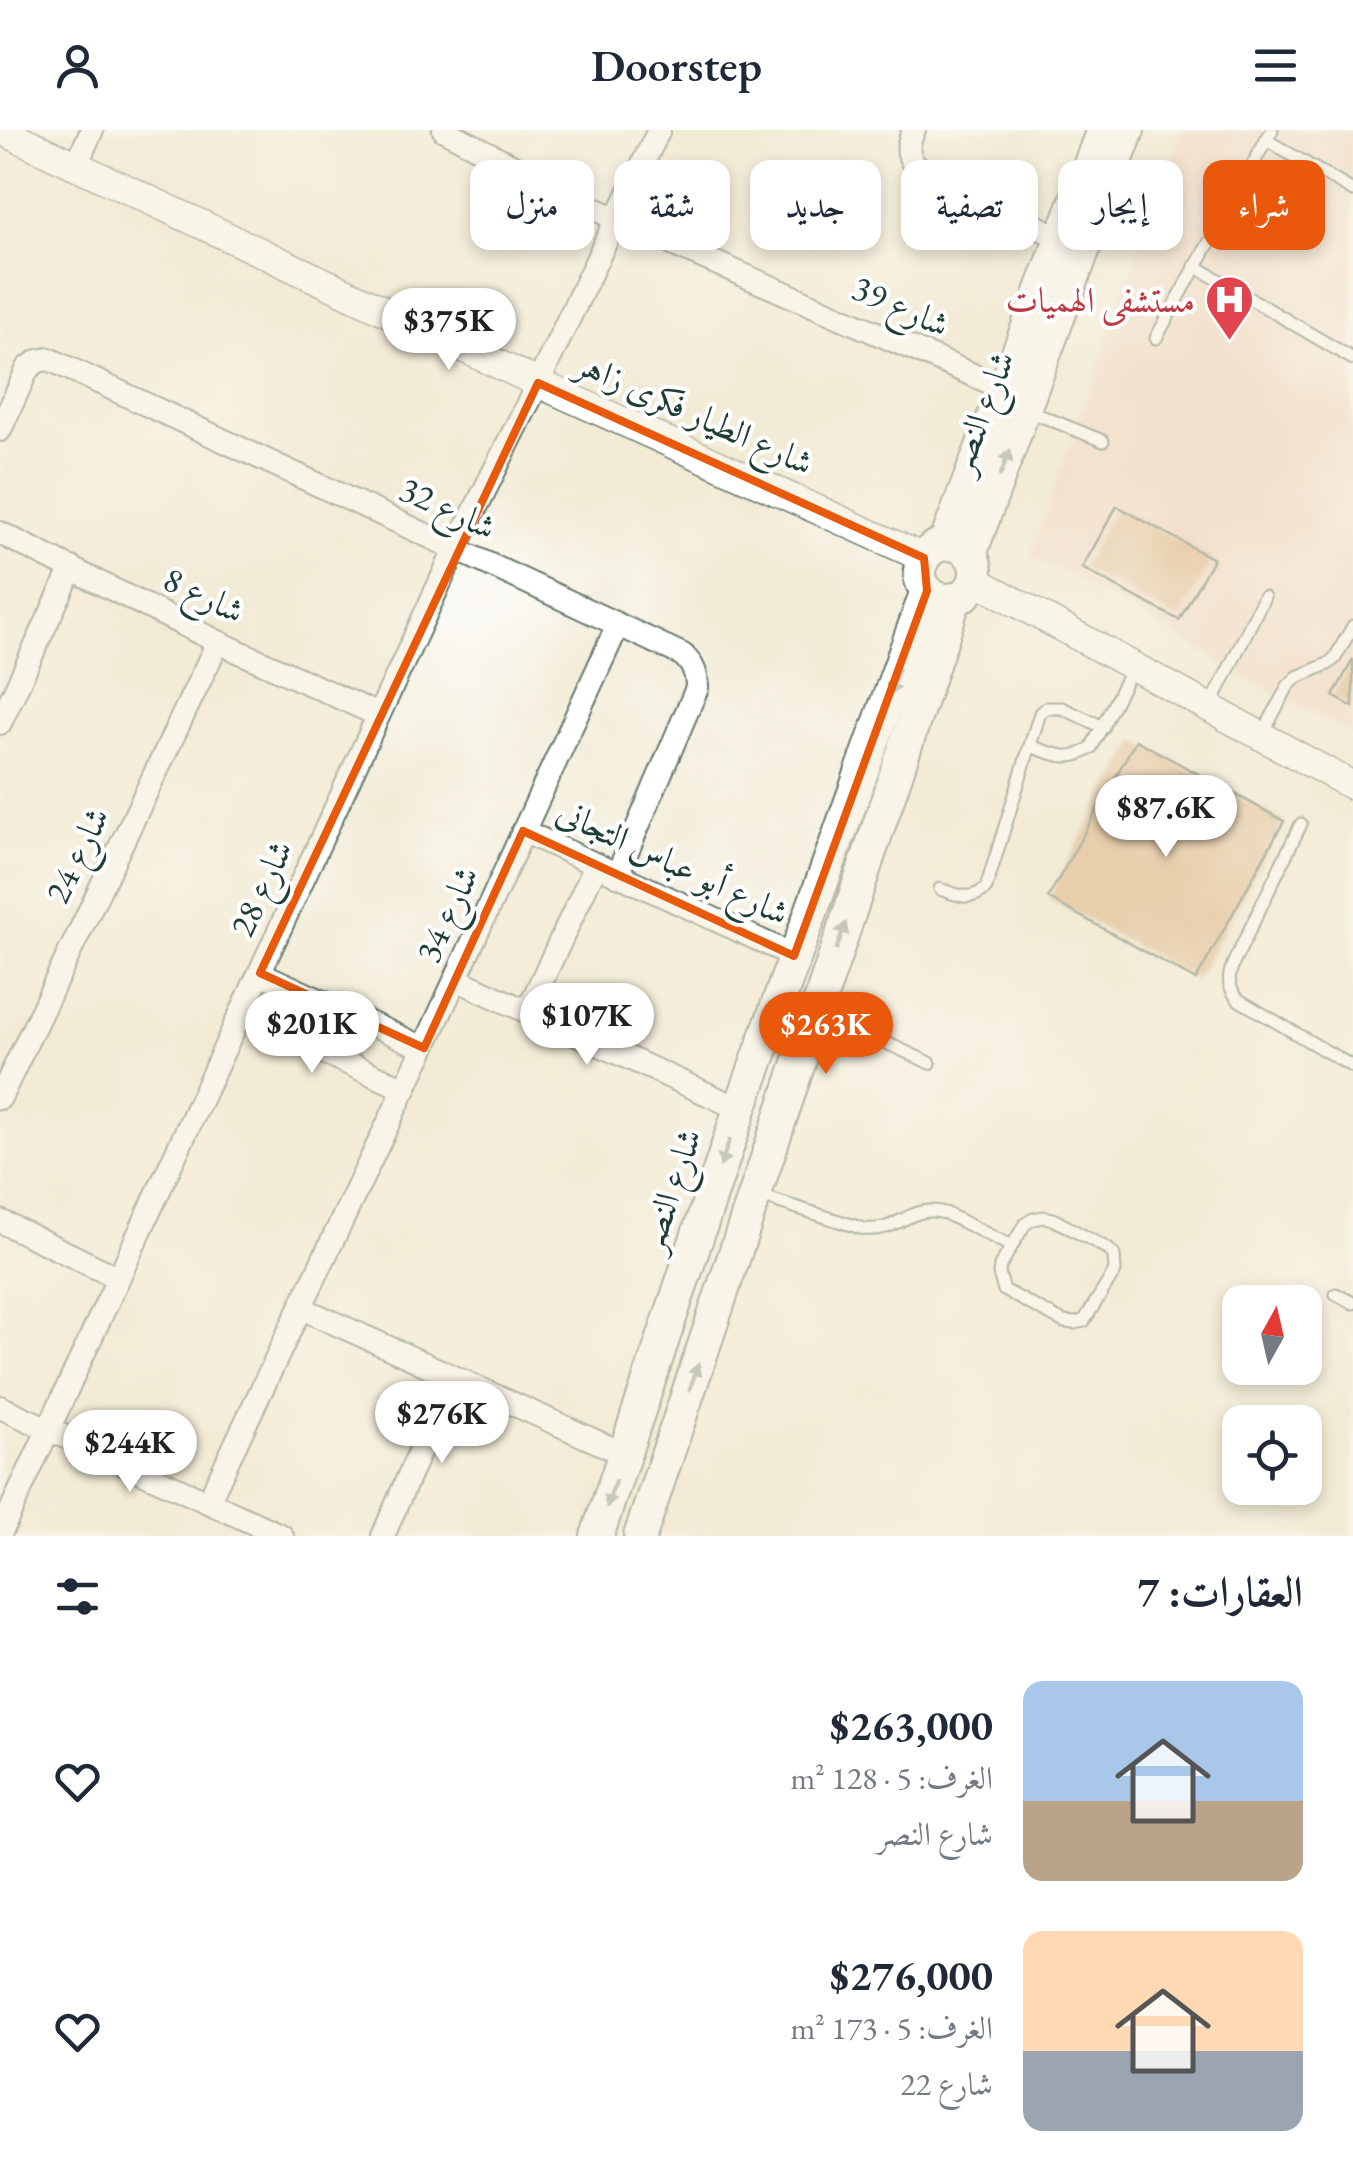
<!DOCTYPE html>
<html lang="ar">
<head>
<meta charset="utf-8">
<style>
  body { margin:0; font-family:"EB Garamond",Amiri,serif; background:#f6f6f7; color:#1f2937; direction:rtl; height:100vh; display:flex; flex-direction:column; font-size:38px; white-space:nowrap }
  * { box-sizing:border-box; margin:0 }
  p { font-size:32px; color:#747a83 }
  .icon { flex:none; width:55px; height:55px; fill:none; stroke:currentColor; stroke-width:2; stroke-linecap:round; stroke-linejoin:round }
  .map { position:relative; height:1406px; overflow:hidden; direction:ltr }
  .drawer { display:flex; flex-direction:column; background:#fff; flex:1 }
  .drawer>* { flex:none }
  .top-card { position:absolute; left:30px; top:30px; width:1295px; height:90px; direction:rtl; display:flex; gap:20px }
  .needle { width:65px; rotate:8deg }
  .fabs { position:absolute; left:1222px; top:1155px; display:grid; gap:20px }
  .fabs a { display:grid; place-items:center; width:100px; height:100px; border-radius:20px; background:#fff; box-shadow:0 5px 15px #0003; font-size:50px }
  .price { position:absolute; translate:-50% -85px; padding:0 22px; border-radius:35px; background:#fff; color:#222; font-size:32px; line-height:65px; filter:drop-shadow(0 2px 5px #0008) }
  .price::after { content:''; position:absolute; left:50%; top:60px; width:30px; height:22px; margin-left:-15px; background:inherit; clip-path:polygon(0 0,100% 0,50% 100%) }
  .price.current { background:#ea580c; color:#fff }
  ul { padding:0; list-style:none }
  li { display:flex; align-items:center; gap:30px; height:250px; padding:0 50px }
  li span { display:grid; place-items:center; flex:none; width:280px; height:200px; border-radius:20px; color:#555 }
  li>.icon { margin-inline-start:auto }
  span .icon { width:120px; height:120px; fill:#fffc; stroke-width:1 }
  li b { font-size:42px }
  h2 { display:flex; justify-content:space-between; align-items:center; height:120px; padding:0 50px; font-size:42px }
  .chip { padding:0 35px; border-radius:20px; background:#fff; box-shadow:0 5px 15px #0003; font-size:35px; line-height:90px }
  .chip.current { background:#ea580c; color:#fff }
  header { display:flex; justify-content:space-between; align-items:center; height:130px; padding:0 50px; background:#fff; font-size:45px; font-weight:600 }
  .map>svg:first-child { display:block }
</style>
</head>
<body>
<header><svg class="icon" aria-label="menu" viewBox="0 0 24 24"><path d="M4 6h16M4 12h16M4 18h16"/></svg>Doorstep<svg class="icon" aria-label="person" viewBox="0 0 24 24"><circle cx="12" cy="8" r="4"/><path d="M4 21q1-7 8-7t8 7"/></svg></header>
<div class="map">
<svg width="1353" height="1406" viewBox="0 0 1353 1406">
  <rect width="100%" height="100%" fill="#fff"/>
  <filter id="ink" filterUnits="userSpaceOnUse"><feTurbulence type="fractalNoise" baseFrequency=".01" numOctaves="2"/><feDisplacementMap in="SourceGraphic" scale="20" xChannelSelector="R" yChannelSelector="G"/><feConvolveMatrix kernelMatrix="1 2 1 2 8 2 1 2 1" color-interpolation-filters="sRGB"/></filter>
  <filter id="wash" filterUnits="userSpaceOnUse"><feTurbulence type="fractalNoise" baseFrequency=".0048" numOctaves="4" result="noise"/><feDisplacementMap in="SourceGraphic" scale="40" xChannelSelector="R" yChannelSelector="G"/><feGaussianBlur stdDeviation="2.25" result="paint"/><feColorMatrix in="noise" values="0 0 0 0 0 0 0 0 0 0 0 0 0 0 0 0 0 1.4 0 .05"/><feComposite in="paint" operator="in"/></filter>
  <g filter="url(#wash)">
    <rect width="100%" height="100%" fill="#f2ebd6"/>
    <polygon fill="#f4d3c0" points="1181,0 1353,0 1353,606 1031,425"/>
    <g id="blocks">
      <g fill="#dcab79">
        <polygon points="1117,376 1213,429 1179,490 1082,438"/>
        <polygon points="1353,529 1353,577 1333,566"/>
        <polygon points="1136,610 1284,691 1196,850 1048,768"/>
      </g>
    </g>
  </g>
  <g filter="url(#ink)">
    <use href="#blocks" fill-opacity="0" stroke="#697a6d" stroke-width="2.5"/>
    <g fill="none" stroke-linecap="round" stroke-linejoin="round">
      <defs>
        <g id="service">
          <polyline points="1266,10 1353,61"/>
          <polyline points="1195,136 1353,229"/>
          <polyline points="1156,208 1272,0"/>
          <polyline points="1029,281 1103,311"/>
          <polyline points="1209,579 1264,467"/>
          <polyline points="1261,607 1288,556 1297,547 1328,534 1335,528 1353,496"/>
          <path d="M 1030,616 C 1053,624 1070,633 1091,618 L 1133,537"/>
          <path d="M 1301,694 L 1233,834 C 1227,849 1228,858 1239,870 L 1353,937"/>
          <path d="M 940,759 C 957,765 971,772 986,758 L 1040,583 L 1046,578 L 1062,578 L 1103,597"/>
          <polyline points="819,882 930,933"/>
          <path d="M 760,1066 L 864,1099 C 900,1103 909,1073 945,1083 L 1011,1116"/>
          <polygon points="1043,1087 1053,1089 1108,1119 1114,1125 1115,1141 1084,1191 1074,1193 1064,1192 1004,1160 999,1144 1000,1136 1025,1094 1033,1089"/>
          <polyline points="1336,1164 1353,1173"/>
        </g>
        <g id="minor">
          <polyline points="444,0 617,90 1005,259"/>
          <path d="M 914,0 C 907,14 906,23 915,36 L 1062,109"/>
          <polyline points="76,35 92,0"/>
          <path d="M 0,300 L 28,238 L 38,231 L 49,229 L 683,525 C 693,535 697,543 697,558 L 617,745"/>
          <polyline points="0,403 218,512 378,585"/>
          <polyline points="0,593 72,438"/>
          <polyline points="523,701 794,826"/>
          <polyline points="260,843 424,918"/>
          <polyline points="456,849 740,979"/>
          <polyline points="527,882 596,735"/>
          <polyline points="241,885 405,959"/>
          <polyline points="0,968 218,512"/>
          <polyline points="0,1091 118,1148"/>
          <polyline points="301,1178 624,1324"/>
          <polyline points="0,1277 282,1406"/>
          <polyline points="208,1372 424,918 618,495"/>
          <polyline points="0,1404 455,420 538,253 659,0"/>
          <polyline points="383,1406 452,1246"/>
        </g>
        <g id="tertiary">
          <polyline points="1,0 538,253 924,428"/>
          <polyline points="975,450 1353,656"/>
        </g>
        <g id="secondary">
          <circle cx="948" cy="442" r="28"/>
          <polyline points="945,414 1103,0"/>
          <polyline points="970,424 1128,0"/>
          <polyline points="597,1406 740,979 927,461"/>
          <path d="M 640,1406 C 746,1094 849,781 955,469"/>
        </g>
      </defs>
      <use href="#service" stroke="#697a6d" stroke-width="15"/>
      <use href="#minor" stroke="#697a6d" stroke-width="26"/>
      <use href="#tertiary" stroke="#697a6d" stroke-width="31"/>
      <use href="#secondary" stroke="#697a6d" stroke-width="36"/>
      <use href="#service" stroke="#fff" stroke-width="11"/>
      <use href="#minor" stroke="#fff" stroke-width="22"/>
      <use href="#tertiary" stroke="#fff" stroke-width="28"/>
      <use href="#secondary" stroke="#fff" stroke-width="32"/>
    </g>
    <defs><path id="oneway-solid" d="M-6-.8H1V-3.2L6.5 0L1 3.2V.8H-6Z" transform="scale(2.5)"/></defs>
    <g fill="#8f9e9a">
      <use href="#oneway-solid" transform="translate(1005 333) rotate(-69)"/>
      <use href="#oneway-solid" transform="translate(894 552) rotate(110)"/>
      <use href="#oneway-solid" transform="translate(841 806) rotate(-71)"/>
      <use href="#oneway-solid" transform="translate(725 1023) rotate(109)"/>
      <use href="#oneway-solid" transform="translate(694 1247) rotate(-71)"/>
      <use href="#oneway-solid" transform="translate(611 1364) rotate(108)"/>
    </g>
  </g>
  <path d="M0 0H1353V1406H0ZM 538,253 L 924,428 L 927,461 L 794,826 L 523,701 L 424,918 L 260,843 Z" fill="#f2ebd6" fill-opacity=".55" fill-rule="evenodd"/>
  <path fill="none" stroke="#e8590c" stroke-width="8" stroke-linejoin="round" d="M 538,253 L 924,428 L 927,461 L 794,826 L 523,701 L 424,918 L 260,843 Z"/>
  <defs>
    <symbol id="hospital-pin" viewBox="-11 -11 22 30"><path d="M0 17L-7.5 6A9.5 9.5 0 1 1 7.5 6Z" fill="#e0444e" stroke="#fff"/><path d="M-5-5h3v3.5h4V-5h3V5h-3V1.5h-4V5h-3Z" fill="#fff"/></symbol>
  </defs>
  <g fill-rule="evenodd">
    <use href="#hospital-pin" x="1202" y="142" width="55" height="75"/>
  </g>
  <g text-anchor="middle" stroke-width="8" stroke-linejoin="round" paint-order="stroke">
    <g font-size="35" fill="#be3a42" stroke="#fff" text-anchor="end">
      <text x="1195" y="182">مستشفى الهميات</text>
    </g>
    <g font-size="35" fill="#1f3d34" stroke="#fff">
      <text transform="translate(901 176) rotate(24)" y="12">شارع 39</text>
      <text transform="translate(981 282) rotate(-69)" y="12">شارع النصر</text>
      <text transform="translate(695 283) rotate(24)" y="12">شارع الطيار فكرى زاهر</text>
      <text transform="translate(448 378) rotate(25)" y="12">شارع 32</text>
      <text transform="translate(204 465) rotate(26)" y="12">شارع 8</text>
      <text transform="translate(77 725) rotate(-64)" y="12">شارع 24</text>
      <text transform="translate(673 732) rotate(25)" y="12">شارع أبو عباس التجانى</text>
      <text transform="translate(261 758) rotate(-65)" y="12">شارع 28</text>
      <text transform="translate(447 784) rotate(-65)" y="12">شارع 34</text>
      <text transform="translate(670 1060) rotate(-71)" y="12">شارع النصر</text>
    </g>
  </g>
</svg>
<div class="fabs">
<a><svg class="needle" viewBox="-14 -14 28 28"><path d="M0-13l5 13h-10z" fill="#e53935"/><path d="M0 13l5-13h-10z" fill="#747a83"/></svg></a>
<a><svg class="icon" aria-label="locate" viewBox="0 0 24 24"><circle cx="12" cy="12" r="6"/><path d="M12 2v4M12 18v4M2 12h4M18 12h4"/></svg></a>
</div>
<b class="price" style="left:449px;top:243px">$375K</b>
<b class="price" style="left:1166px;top:730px">$87.6K</b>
<b class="price" style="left:587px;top:938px">$107K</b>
<b class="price" style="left:312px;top:946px">$201K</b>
<b class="price current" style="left:826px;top:947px">$263K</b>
<b class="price" style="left:442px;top:1336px">$276K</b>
<b class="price" style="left:130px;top:1365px">$244K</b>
<div class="top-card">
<a class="chip current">شراء</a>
<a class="chip">إيجار</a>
<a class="chip">تصفية</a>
<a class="chip">جديد</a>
<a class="chip">شقة</a>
<a class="chip">منزل</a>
</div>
</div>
<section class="drawer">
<h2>العقارات: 7<svg class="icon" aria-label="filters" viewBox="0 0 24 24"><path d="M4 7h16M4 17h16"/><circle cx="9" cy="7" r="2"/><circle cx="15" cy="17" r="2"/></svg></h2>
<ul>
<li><span style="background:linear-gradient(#a9c7e8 60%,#b9a48a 0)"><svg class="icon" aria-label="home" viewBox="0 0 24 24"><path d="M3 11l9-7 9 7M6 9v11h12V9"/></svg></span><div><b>$263,000</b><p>الغرف: 5 · 128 m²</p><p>شارع النصر</p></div><svg class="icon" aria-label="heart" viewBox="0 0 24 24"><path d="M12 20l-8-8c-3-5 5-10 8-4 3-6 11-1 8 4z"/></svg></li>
<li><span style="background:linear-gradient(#ffd9b3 60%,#9aa5b1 0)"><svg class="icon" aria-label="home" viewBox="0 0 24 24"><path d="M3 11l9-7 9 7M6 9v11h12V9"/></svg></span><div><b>$276,000</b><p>الغرف: 5 · 173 m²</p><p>شارع 22</p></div><svg class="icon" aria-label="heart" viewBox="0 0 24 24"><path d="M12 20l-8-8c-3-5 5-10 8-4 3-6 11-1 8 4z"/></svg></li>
</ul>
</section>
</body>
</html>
